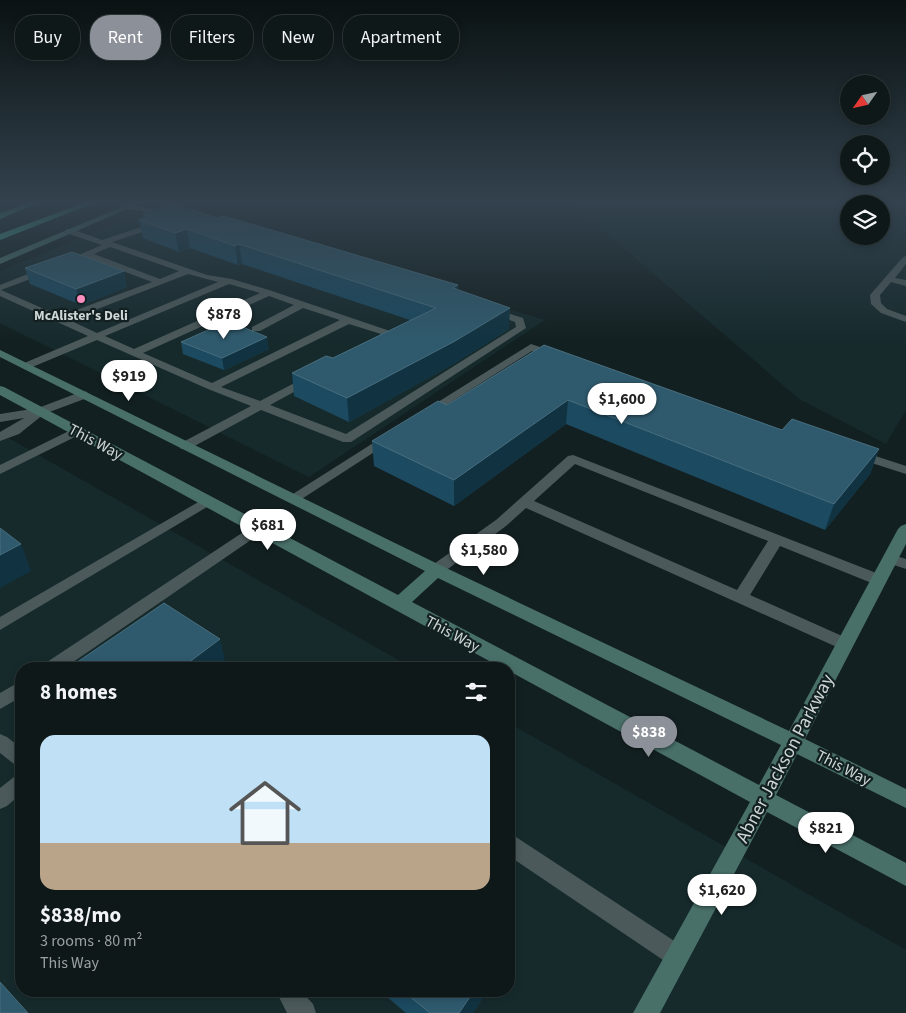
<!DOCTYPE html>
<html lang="en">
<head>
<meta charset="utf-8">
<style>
  body { margin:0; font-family:"Source Sans 3",sans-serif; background:#1c2526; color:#f1f3f6; height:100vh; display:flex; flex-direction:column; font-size:19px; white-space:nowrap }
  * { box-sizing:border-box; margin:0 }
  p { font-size:16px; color:#9ba0a2 }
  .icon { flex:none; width:28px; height:28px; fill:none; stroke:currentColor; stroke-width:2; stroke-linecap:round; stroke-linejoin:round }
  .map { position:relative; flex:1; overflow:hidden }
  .side { position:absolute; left:15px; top:662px; width:500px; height:335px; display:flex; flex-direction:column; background:#0e1819; border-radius:20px; box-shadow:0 2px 8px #0003,0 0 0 1px #2e3738 }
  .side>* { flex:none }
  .hud { position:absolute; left:15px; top:15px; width:500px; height:45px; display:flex; gap:10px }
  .needle { width:32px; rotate:236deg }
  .buttons { position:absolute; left:840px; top:75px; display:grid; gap:10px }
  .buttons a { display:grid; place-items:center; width:50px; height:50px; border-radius:50%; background:#0e1819; box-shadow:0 2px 8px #0003,0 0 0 1px #2e3738; font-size:25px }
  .price { position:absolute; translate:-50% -42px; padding:0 11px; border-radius:18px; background:#fff; color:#222; font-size:16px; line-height:32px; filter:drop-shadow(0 1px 2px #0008) }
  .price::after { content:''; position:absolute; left:50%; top:30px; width:15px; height:11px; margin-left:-8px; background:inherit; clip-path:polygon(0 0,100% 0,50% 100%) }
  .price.on { background:#8c9099; color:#fff }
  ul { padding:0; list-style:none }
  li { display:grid; align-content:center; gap:10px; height:265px; padding:0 25px }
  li+li { border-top:1px solid #2e3738 }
  li span { display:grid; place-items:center; height:155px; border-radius:15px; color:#555 }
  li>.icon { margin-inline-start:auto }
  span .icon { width:90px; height:90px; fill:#fffc; stroke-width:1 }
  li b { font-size:21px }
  h2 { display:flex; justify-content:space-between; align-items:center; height:60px; padding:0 25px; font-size:21px }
  .pill { padding:0 18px; border-radius:20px; background:#0e1819; box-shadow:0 2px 8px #0003,0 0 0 1px #2e3738; font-size:18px; line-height:45px }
  .pill.on { background:#8c9099; color:#fff }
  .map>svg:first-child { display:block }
</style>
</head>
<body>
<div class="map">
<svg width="906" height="1013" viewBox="0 0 906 1013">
  <rect width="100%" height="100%" fill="#132021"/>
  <g fill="#162a2c" fill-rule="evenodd">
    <path d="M 569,201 L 906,201 L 906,410 L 886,444 L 799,399 ZM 849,204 L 881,204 L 881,236 L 849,236 Z"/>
    <polygon points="158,206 180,211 545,320 309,477 0,323 0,271"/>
    <polygon points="0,433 414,669 21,669 21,991 509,991 509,723 906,950 906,1013 0,1013"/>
  </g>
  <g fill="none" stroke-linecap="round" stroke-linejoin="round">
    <g fill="#4b595a" fill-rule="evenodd">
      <polygon points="125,205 170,212 174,214 170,216 128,209 125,209"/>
      <path d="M 157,222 L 160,222 L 160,226 L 112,242 L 207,275 L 232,279 L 272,291 L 393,332 L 393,336 L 376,344 L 371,341 L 381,334 L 349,324 L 221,387 L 260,401 L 306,377 L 314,377 L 316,379 L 314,381 L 270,405 L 346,434 L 516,327 L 515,322 L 489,313 L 489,309 L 495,309 L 523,318 L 526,328 L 351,442 L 343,442 L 261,410 L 189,449 L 181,449 L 179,446 L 181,443 L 251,406 L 208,389 L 97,340 L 30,368 L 22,368 L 21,366 L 22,364 L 88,336 L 0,296 L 0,285 L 43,268 L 49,268 L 49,272 L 1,290 L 60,316 L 152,282 L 86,257 L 66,265 L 62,262 L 102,245 L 66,233 L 66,229 L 72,229 L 102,240 ZM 110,247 L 179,271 L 160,279 L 94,254 ZM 188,274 L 218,282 L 97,333 L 69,320 ZM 229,284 L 260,293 L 134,349 L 105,336 ZM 269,296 L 294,305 L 252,327 L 252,331 L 260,331 L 303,308 L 340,320 L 212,383 L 143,353 Z"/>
      <polygon points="906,256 906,264 895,278 906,280 906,286 891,282 880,295 881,303 887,309 906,316 906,322 881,313 871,304 870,295 903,257"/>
      <polygon points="531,344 558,353 559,355 554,358 532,351 432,414 424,414 422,412"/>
      <polygon points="77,427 81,428 83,431 81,434 0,474 0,465"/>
      <polygon points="389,433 393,434 395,437 393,440 297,502 292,503 285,499"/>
      <polygon points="857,450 906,466 906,474 853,457 851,454"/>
      <path d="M 573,455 L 884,576 L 887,580 L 884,584 L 874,584 L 780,546 L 750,595 L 851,640 L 853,644 L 851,648 L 845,650 L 839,648 L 526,508 L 506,526 L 441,574 L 431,574 L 428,570 L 431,566 L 496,520 L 568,456 ZM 575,464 L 768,541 L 737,590 L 534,501 Z"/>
      <polygon points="207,497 212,498 214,501 212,504 0,630 0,617"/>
      <polygon points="259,524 264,525 266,528 264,531 63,669 42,669 44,664 254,525"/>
      <polygon points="890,554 906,559 906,569 885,562 883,559 885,556"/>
      <polygon points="21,681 21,697 0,709 0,693"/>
      <polygon points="0,734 7,737 21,748 21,766 14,764 0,753"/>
      <polygon points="21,775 21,794 7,806 0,809 0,788 14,777"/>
      <polygon points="509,835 516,837 685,948 689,956 685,964 677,968 669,964 509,856"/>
      <polygon points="276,991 301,991 313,1004 316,1013 287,1013"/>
    </g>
    <polygon fill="#4b595a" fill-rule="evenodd" points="83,391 87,392 89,395 87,398 44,414 19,434 0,441 0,432 24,418 0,422 0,414 38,408"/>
    <g fill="#487069" fill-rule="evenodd">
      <polygon points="136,201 146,201 0,264 0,258"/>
      <path d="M 0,350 L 442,566 L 789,731 L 898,529 L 901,526 L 906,524 L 906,544 L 805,739 L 906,789 L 906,808 L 797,754 L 776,795 L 906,863 L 906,886 L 767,812 L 660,1013 L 633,1013 L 750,802 L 509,671 L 509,669 L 504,669 L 0,395 L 0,386 L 4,387 L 398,595 L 425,571 L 0,357 ZM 438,578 L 781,745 L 759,785 L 412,602 Z"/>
    </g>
    <g fill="#40a48b" fill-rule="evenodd">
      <polygon points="33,201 43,201 0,219 0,213"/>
      <polygon points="89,201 99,201 0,240 0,234"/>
    </g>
  </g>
  <g fill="#1c4a60">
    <polygon points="143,214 217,218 458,285 458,290 509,329 455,363 349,422 294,396 292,373 333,358 410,320 242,264 238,265 190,248 179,252 143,238 139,220 144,218"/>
    <polygon points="25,268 127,287 81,305 30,284"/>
    <polygon points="181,342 269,349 224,370 183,354"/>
    <polygon points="544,345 782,430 879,449 870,474 825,530 566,424 454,506 374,466 372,441 447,405"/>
    <polygon points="380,991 487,991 473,1013 406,1013"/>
  </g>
  <g fill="#113341">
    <polygon points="187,229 190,248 179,252 175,233"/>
    <polygon points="239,244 242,264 238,265 235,246"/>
    <polygon points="124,271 127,287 81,305 76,289"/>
    <polygon points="458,285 458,306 453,288"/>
    <polygon points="510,308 509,329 455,363 349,422 347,398"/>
    <polygon points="267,337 269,349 224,370 222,358"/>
    <polygon points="568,400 566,424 454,506 454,480"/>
    <polygon points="879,449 870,474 825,530 834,504"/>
    <polygon points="21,544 31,571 0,588 0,555"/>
    <polygon points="220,639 225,660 214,669 180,669"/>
    <polygon points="474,991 487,991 473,1013 459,1013"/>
  </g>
  <g fill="#2f5a6d" stroke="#486d7d">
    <polygon points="173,204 217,218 224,216 458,285 453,288 510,308 455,341 347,398 292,373 326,356 333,358 436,308 239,244 235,246 187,229 175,233 139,220 150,216 143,214"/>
    <polygon points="72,252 124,271 76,289 25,268"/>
    <polygon points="228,321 267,337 222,358 181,342"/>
    <polygon points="544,345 782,430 792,419 879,449 834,504 568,400 454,480 372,441 438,401 447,405"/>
    <polygon points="0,528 21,544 0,555"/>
    <polygon points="164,603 220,639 180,669 67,669"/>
    <polygon points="0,982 28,1013 0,1013"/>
    <polygon points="403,991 474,991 459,1013 430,1013"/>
  </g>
  <linearGradient id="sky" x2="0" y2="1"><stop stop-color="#0a1212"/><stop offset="0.59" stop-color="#33424e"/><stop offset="1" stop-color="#33424e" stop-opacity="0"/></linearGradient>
  <rect width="906" height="342" fill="url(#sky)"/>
  <circle fill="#fd8ec0" stroke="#132021" stroke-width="2" cx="81" cy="299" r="5"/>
  <g text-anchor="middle" stroke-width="4.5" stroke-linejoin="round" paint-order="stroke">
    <g font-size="14" font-weight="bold" fill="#ced6d6" stroke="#132021">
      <text x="81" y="320">McAlister's Deli</text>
    </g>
    <g font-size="16" fill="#ced6d6" stroke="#132021">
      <text transform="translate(96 441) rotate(28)" y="6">This Way</text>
      <text transform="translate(453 633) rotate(28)" y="6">This Way</text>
      <text transform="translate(844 767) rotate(27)" y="6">This Way</text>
    </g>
    <g font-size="19" fill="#ced6d6" stroke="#132021">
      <text transform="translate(784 758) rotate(-62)" y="7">Abner Jackson Parkway</text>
    </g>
  </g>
</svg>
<div class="buttons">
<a><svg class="needle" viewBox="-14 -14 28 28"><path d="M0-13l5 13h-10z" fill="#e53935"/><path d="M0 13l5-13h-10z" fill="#9ba0a2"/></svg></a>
<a><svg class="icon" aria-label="locate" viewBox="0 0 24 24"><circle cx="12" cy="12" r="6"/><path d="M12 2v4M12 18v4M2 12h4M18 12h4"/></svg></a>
<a><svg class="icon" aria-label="layers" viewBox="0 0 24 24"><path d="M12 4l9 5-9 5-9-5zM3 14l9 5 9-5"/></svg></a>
</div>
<b class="price" style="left:224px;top:340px">$878</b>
<b class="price" style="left:129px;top:402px">$919</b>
<b class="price" style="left:622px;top:425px">$1,600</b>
<b class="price" style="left:268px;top:551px">$681</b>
<b class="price" style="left:484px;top:576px">$1,580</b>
<b class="price on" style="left:649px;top:758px">$838</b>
<b class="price" style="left:826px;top:854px">$821</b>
<b class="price" style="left:722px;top:916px">$1,620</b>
<div class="hud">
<a class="pill">Buy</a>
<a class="pill on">Rent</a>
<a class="pill">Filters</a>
<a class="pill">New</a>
<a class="pill">Apartment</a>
</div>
<section class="side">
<h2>8 homes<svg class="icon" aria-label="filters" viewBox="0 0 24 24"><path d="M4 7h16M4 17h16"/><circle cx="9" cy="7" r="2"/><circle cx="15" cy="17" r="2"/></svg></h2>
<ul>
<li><span style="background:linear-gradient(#bfe0f5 70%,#b9a48a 0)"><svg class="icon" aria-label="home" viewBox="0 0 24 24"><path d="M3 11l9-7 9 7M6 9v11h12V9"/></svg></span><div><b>$838/mo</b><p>3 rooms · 80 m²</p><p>This Way</p></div></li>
</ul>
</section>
</div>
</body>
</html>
